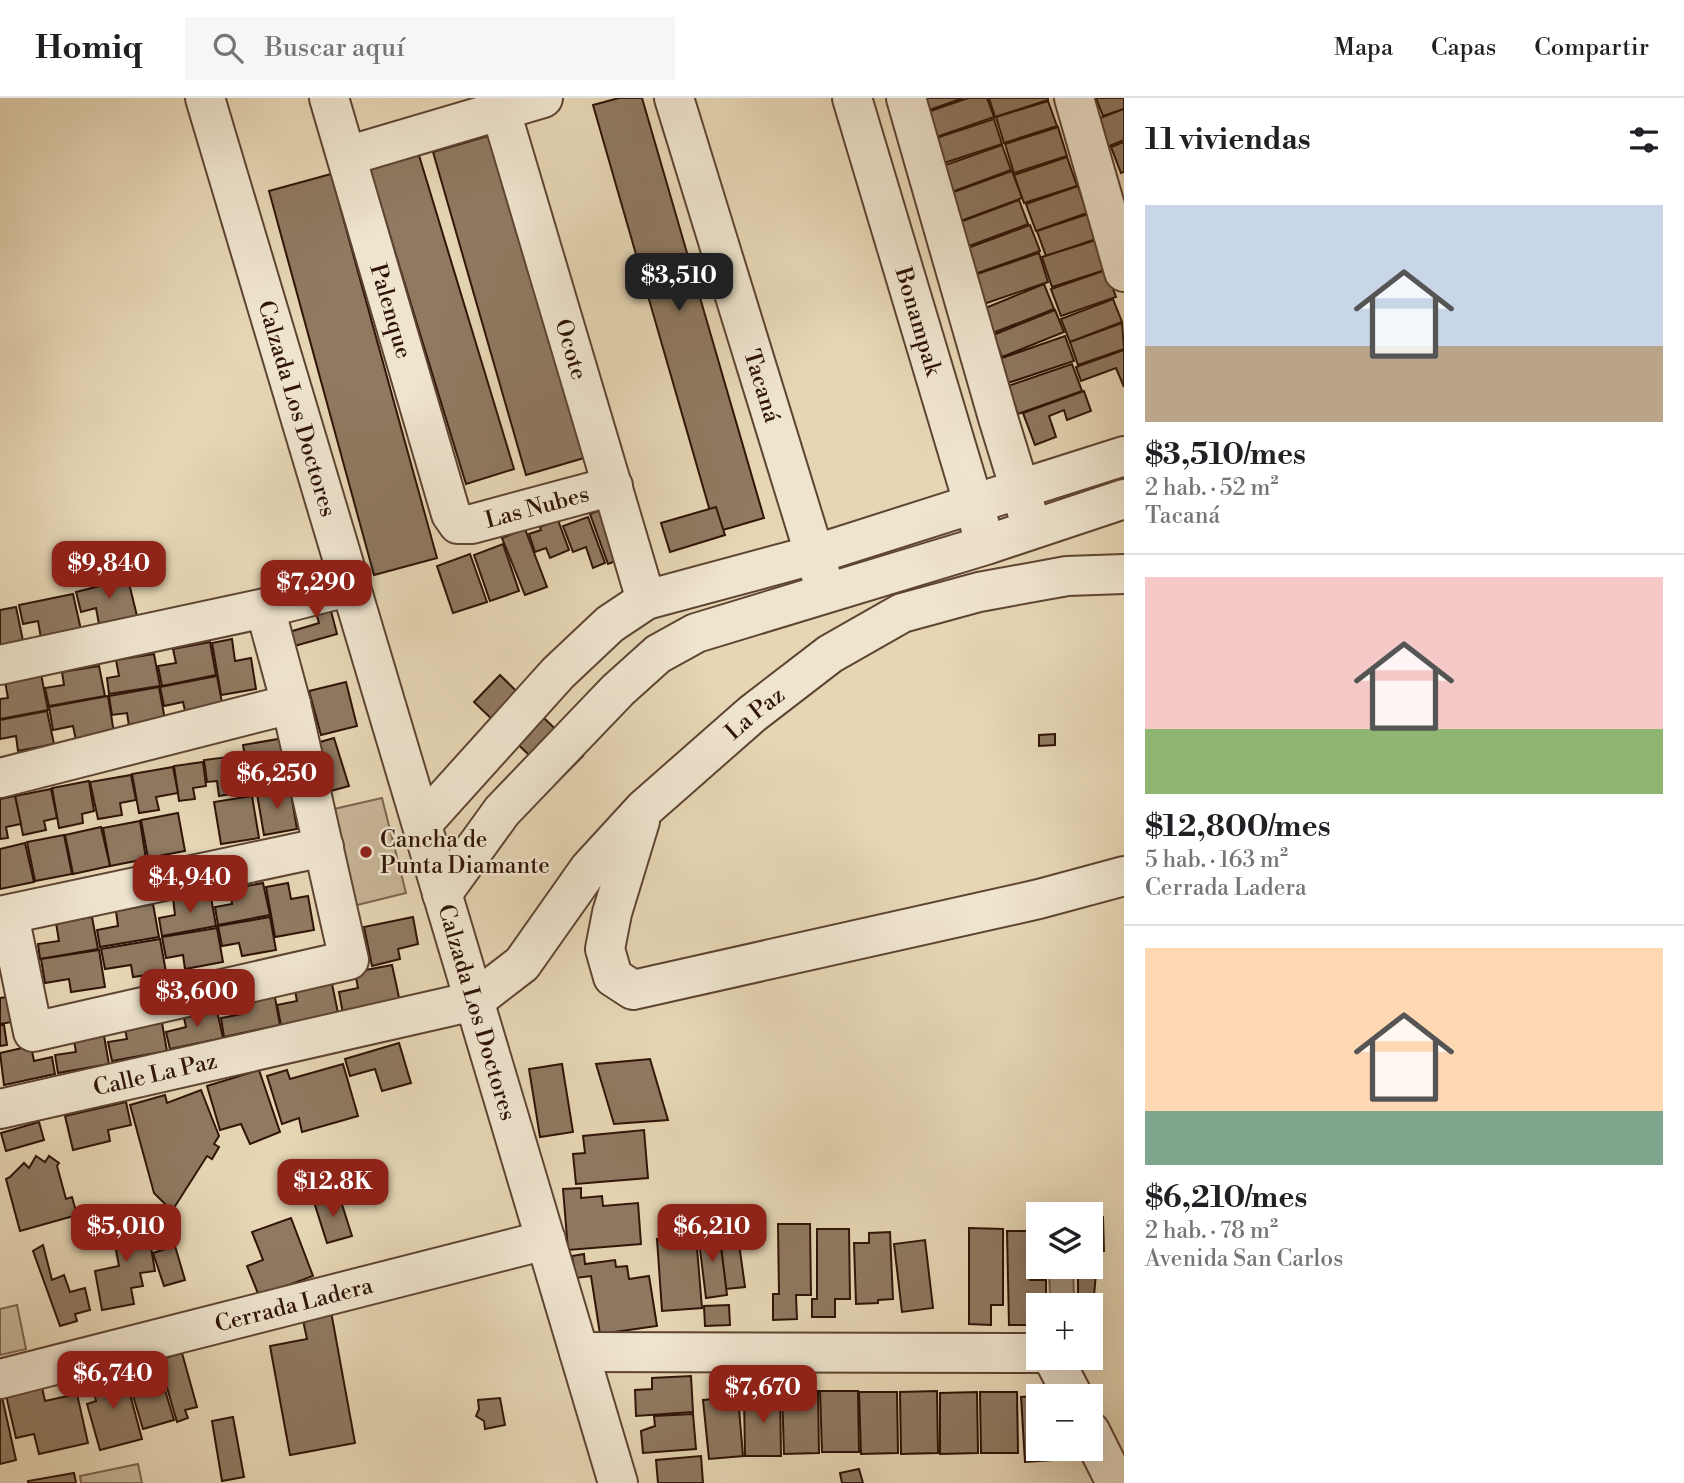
<!DOCTYPE html>
<html lang="es">
<head>
<meta charset="utf-8">
<style>
  body { margin:0; font-family:"Libre Bodoni",serif; background:#f6f6f6; color:#202124; height:100vh; display:flex; flex-direction:column; font-size:26px; white-space:nowrap }
  * { box-sizing:border-box; margin:0 }
  p { font-size:23px; color:#757577 }
  .icon { flex:none; width:38px; height:38px; fill:none; stroke:currentColor; stroke-width:2; stroke-linecap:round; stroke-linejoin:round }
  .map { position:relative; flex:1; overflow:hidden }
  .drawer { display:flex; flex-direction:column; background:#fff; width:560px }
  .drawer>* { flex:none }
  .tools { position:absolute; left:1026px; top:1104px; display:grid; gap:14px }
  .tools a { display:grid; place-items:center; width:77px; height:77px; border-radius:0px; background:#fff; box-shadow:0 7px 28px #0002; font-size:35px }
  .price { position:absolute; translate:-50% -60px; padding:0 16px; border-radius:14px; background:#8f2418; color:#fff; font-size:23px; line-height:46px; filter:drop-shadow(0 2px 4px #0008) }
  .price::after { content:''; position:absolute; left:50%; top:42px; width:21px; height:16px; margin-left:-10px; background:inherit; clip-path:polygon(0 0,100% 0,50% 100%) }
  .price.active { background:#222; color:#fff }
  ul { padding:0; list-style:none }
  li { display:grid; align-content:center; gap:14px; height:371px; padding:0 21px }
  li+li { border-top:2px solid #e0e0e0 }
  li span { display:grid; place-items:center; height:217px; border-radius:0px; color:#555 }
  li>.icon { margin-inline-start:auto }
  span .icon { width:126px; height:126px; fill:#fffc; stroke-width:1 }
  li b { font-size:30px }
  h2 { display:flex; justify-content:space-between; align-items:center; height:84px; padding:0 21px; font-size:30px }
  header { display:flex; align-items:center; gap:42px; box-sizing:border-box; height:98px; padding:0 35px; background:#fff; border-bottom:2px solid #e0e0e0 }
  header strong { font-size:33px }
  nav { display:flex; gap:38px; margin-inline-start:auto; font-size:24px }
  .search { width:490px; height:63px; background:#f6f6f6; display:flex; align-items:center; gap:18px; box-sizing:border-box; padding:0 24px; border-radius:0px; color:#757577; font-size:26px }
  main { display:flex; flex:1; min-height:0 }
  .map>svg:first-child { display:block }
</style>
</head>
<body>
<header>
<strong>Homiq</strong>
<div class="search"><svg class="icon" aria-label="search" viewBox="0 0 24 24"><circle cx="10" cy="10" r="6"/><path d="M15 15l6 6"/></svg>Buscar aquí</div>
<nav><a>Mapa</a><a>Capas</a><a>Compartir</a></nav>
</header>
<main>
<div class="map">
<svg width="1124" height="1385" viewBox="0 0 1124 1385">
  <rect width="100%" height="100%" fill="#e6d6b4"/>
  <filter id="stains"><feTurbulence type="fractalNoise" baseFrequency=".00286" numOctaves="4"/><feColorMatrix values="0 0 0 0 .2 0 0 0 0 .09 0 0 0 0 .02 0 0 0 .5 -.17"/></filter>
  <radialGradient id="worn" r=".72"><stop offset=".6" stop-color="#630" stop-opacity="0"/><stop offset="1" stop-color="#630" stop-opacity=".3"/></radialGradient>
  <g fill="#c7b597" stroke="#7c644f" stroke-width="2">
    <polygon points="382,700 406,795 349,809 325,713"/>
    <polygon points="17,1207 26,1251 0,1257 0,1211"/>
    <polygon points="138,1366 142,1385 81,1385 80,1378"/>
  </g>
  <polygon fill="#a89479" stroke="#78614b" stroke-width="2" points="1049,1169 1073,1169 1074,1199 1050,1199"/>
  <g fill="#8f7961" stroke="#301407" stroke-width="2">
    <polygon points="619,0 642,0 764,420 716,434 593,7"/>
    <polygon points="918,0 963,0 924,14"/>
    <polygon points="968,0 987,0 994,19 931,41 922,16"/>
    <polygon points="989,0 1048,0 1048,2 995,19"/>
    <polygon points="1096,0 1124,0 1124,11 1103,18"/>
    <polygon points="1048,3 1057,28 1004,45 996,19"/>
    <polygon points="1124,11 1124,42 1107,49 1097,21"/>
    <polygon points="994,21 1002,46 938,67 930,42"/>
    <polygon points="1058,29 1067,58 1014,75 1005,46"/>
    <polygon points="491,37 584,360 526,377 433,54"/>
    <polygon points="1124,44 1124,74 1121,75 1111,49"/>
    <polygon points="1002,47 1011,72 949,95 940,69"/>
    <polygon points="418,54 514,371 466,386 369,69"/>
    <polygon points="1067,59 1077,88 1024,105 1014,77"/>
    <polygon points="1012,73 1022,100 958,124 948,96"/>
    <polygon points="331,76 437,460 374,477 269,93"/>
    <polygon points="1078,88 1087,115 1036,133 1026,106"/>
    <polygon points="1019,102 1028,126 969,148 960,124"/>
    <polygon points="1088,116 1096,141 1046,158 1037,133"/>
    <polygon points="1030,127 1040,153 975,176 965,151"/>
    <polygon points="1096,142 1105,172 1052,189 1042,159"/>
    <polygon points="1039,155 1048,184 981,207 971,178"/>
    <polygon points="1106,172 1116,199 1061,218 1051,191"/>
    <polygon points="1044,186 1054,211 993,235 983,211"/>
    <polygon points="1113,201 1122,224 1070,244 1061,221"/>
    <polygon points="1055,212 1064,234 1002,259 993,237"/>
    <polygon points="1122,225 1124,251 1078,267 1070,244"/>
    <polygon points="1065,238 1074,263 1008,285 999,261"/>
    <polygon points="1124,252 1124,289 1116,270 1081,283 1076,269"/>
    <polygon points="1072,266 1082,293 1018,316 1008,288"/>
    <polygon points="1084,293 1091,313 1067,322 1064,312 1049,318 1056,339 1035,347 1023,315"/>
    <polygon points="610,408 623,441 609,446 616,463 608,466 590,416"/>
    <polygon points="716,409 725,437 670,454 661,425"/>
    <polygon points="588,419 605,465 593,470 586,449 573,454 563,428"/>
    <polygon points="558,422 569,452 550,460 546,450 535,454 529,436 541,432 540,429"/>
    <polygon points="525,431 547,489 525,497 502,440"/>
    <polygon points="503,446 519,493 490,503 474,457"/>
    <polygon points="470,456 487,504 453,515 437,468"/>
    <polygon points="128,481 137,518 99,526 96,510 81,514 76,494"/>
    <polygon points="324,486 337,536 291,549 286,535 319,525 309,490"/>
    <polygon points="73,496 81,532 41,540 38,523 23,526 19,507"/>
    <polygon points="16,509 23,543 0,548 0,512"/>
    <polygon points="232,541 235,563 251,560 256,591 221,597 212,545"/>
    <polygon points="210,544 216,577 162,588 158,568 176,565 173,551"/>
    <polygon points="154,556 160,588 109,596 107,580 119,578 116,562"/>
    <polygon points="99,568 105,598 49,608 45,590 64,587 62,574"/>
    <polygon points="41,576 48,612 0,621 0,601 8,600 5,583"/>
    <polygon points="500,577 583,658 557,684 474,604"/>
    <polygon points="217,578 223,610 186,617 183,604 164,608 160,589"/>
    <polygon points="346,584 357,628 321,637 309,593"/>
    <polygon points="159,589 165,622 129,628 127,615 112,617 109,598"/>
    <polygon points="108,598 114,635 76,642 73,628 53,632 49,609"/>
    <polygon points="47,613 54,646 18,653 16,638 0,641 0,622"/>
    <polygon points="1055,636 1055,647 1039,648 1039,637"/>
    <polygon points="284,640 289,673 266,677 267,685 250,688 243,647"/>
    <polygon points="334,640 349,688 327,694 313,646"/>
    <polygon points="243,657 245,679 235,681 237,695 219,698 217,683 207,684 204,662"/>
    <polygon points="203,664 206,688 193,690 195,701 179,703 174,668"/>
    <polygon points="173,669 178,695 156,699 159,712 139,715 132,676"/>
    <polygon points="131,677 136,702 120,705 122,717 98,721 90,684"/>
    <polygon points="89,683 94,713 82,716 83,725 59,730 52,690"/>
    <polygon points="290,690 297,731 264,737 257,696"/>
    <polygon points="51,691 57,720 44,723 46,732 23,737 15,698"/>
    <polygon points="15,698 21,726 6,729 8,740 0,741 0,701"/>
    <polygon points="252,698 259,740 221,746 214,704"/>
    <polygon points="178,715 185,753 148,760 141,722"/>
    <polygon points="140,723 146,761 110,768 103,730"/>
    <polygon points="101,729 110,768 73,776 65,737"/>
    <polygon points="64,737 72,776 35,783 27,744"/>
    <polygon points="25,745 34,784 0,791 0,751"/>
    <polygon points="263,785 270,817 218,827 215,809 232,806 230,791"/>
    <polygon points="288,785 291,801 308,798 314,832 275,839 266,789"/>
    <polygon points="210,793 216,828 162,838 159,820 175,817 173,800"/>
    <polygon points="153,806 159,839 100,849 97,832 118,828 116,813"/>
    <polygon points="92,819 98,851 40,861 38,846 59,843 56,825"/>
    <polygon points="270,819 276,852 242,858 239,845 222,848 218,828"/>
    <polygon points="413,819 418,846 398,851 400,861 372,868 364,829"/>
    <polygon points="217,830 223,864 185,871 183,857 166,860 162,839"/>
    <polygon points="160,841 166,874 133,879 131,867 105,871 101,851"/>
    <polygon points="99,852 105,889 71,894 69,881 45,885 41,861"/>
    <polygon points="392,867 400,904 343,916 339,894 358,890 355,874"/>
    <polygon points="331,881 338,915 281,927 277,907 297,903 294,888"/>
    <polygon points="274,894 280,927 224,939 221,920 242,916 239,901"/>
    <polygon points="14,898 18,923 0,926 0,900"/>
    <polygon points="216,908 223,940 170,951 166,934 186,929 183,915"/>
    <polygon points="161,919 167,953 112,963 108,944 127,941 124,926"/>
    <polygon points="0,927 4,927 7,947 0,948"/>
    <polygon points="103,932 109,966 58,975 55,957 76,954 73,937"/>
    <polygon points="399,945 411,985 382,993 375,971 350,978 345,961"/>
    <polygon points="31,948 34,963 52,959 55,976 4,987 0,955"/>
    <polygon points="650,961 668,1022 614,1026 596,966"/>
    <polygon points="343,966 358,1018 302,1034 299,1020 282,1026 267,978 287,972 290,981"/>
    <polygon points="562,966 573,1034 540,1039 529,971"/>
    <polygon points="259,972 280,1034 250,1046 241,1026 220,1032 207,988"/>
    <polygon points="201,992 219,1038 214,1046 219,1049 212,1061 207,1058 172,1113 154,1095 130,1007 165,997 167,1005"/>
    <polygon points="126,1004 131,1027 108,1032 110,1043 73,1052 65,1018"/>
    <polygon points="39,1024 44,1042 6,1053 1,1035"/>
    <polygon points="644,1032 648,1080 576,1086 573,1056 585,1055 583,1038"/>
    <polygon points="36,1058 45,1064 49,1058 59,1065 57,1068 66,1101 72,1099 77,1117 20,1133 6,1081 10,1079 24,1065 29,1070"/>
    <polygon points="581,1090 581,1100 602,1098 603,1108 638,1105 641,1146 568,1152 563,1091"/>
    <polygon points="339,1097 352,1138 327,1145 314,1104"/>
    <polygon points="1090,1119 1103,1119 1104,1153 1090,1153"/>
    <polygon points="146,1120 155,1173 140,1175 143,1188 131,1190 134,1206 102,1212 95,1173 119,1168 111,1126"/>
    <polygon points="291,1120 313,1178 259,1198 247,1168 263,1162 252,1134"/>
    <polygon points="778,1126 810,1126 811,1197 796,1197 797,1221 773,1222 773,1196 779,1196"/>
    <polygon points="969,1130 1003,1131 1003,1207 991,1207 991,1227 969,1226"/>
    <polygon points="737,1131 745,1189 726,1191 719,1133"/>
    <polygon points="817,1131 849,1131 850,1201 835,1201 835,1219 812,1219 812,1201 817,1201"/>
    <polygon points="719,1133 727,1197 706,1200 698,1135"/>
    <polygon points="1007,1133 1038,1133 1038,1164 1030,1165 1030,1182 1046,1182 1046,1208 1034,1208 1034,1227 1009,1227"/>
    <polygon points="890,1134 893,1201 878,1202 878,1205 856,1206 854,1145 869,1145 869,1135"/>
    <polygon points="696,1138 702,1210 662,1213 657,1141"/>
    <polygon points="925,1142 933,1210 902,1214 894,1146"/>
    <polygon points="43,1147 52,1182 64,1177 70,1194 85,1190 90,1212 75,1216 77,1223 60,1228 33,1153"/>
    <polygon points="175,1148 185,1182 164,1188 153,1155"/>
    <polygon points="584,1156 585,1166 615,1162 616,1169 627,1168 629,1181 649,1178 657,1228 600,1236 591,1178 576,1180 572,1158"/>
    <polygon points="1078,1173 1096,1175 1090,1243 1090,1208 1078,1208"/>
    <polygon points="729,1207 730,1227 705,1228 704,1208"/>
    <polygon points="330,1208 355,1345 290,1357 270,1248 307,1241 301,1213"/>
    <polygon points="182,1255 197,1309 185,1312 188,1320 177,1324 159,1262"/>
    <polygon points="1070,1260 1084,1260 1079,1276"/>
    <polygon points="156,1262 174,1322 143,1331 125,1271"/>
    <polygon points="123,1270 142,1341 100,1352 87,1306 96,1303 90,1279"/>
    <polygon points="691,1278 693,1314 636,1318 635,1292 652,1291 652,1280"/>
    <polygon points="41,1285 45,1303 77,1296 88,1345 39,1356 34,1336 16,1340 5,1293"/>
    <polygon points="818,1293 819,1355 784,1356 782,1294"/>
    <polygon points="820,1293 858,1293 859,1354 822,1354"/>
    <polygon points="937,1293 938,1355 901,1356 900,1294"/>
    <polygon points="859,1294 897,1294 898,1355 861,1356"/>
    <polygon points="977,1294 978,1355 940,1356 940,1295"/>
    <polygon points="980,1294 1017,1294 1018,1355 981,1355"/>
    <polygon points="780,1296 781,1358 745,1358 744,1297"/>
    <polygon points="1055,1297 1038,1298 1038,1351 1067,1351 1068,1361 1025,1364 1021,1299"/>
    <polygon points="0,1299 2,1299 16,1362 0,1366"/>
    <polygon points="738,1299 743,1358 709,1361 703,1302"/>
    <polygon points="500,1300 505,1327 485,1331 484,1323 476,1318 479,1311 478,1302"/>
    <polygon points="693,1316 696,1351 643,1355 641,1333 655,1328 654,1318"/>
    <polygon points="233,1319 244,1379 222,1383 212,1323"/>
    <polygon points="701,1358 703,1385 658,1385 656,1362"/>
    <polygon points="859,1371 863,1385 842,1385 840,1375"/>
    <polygon points="74,1375 76,1385 28,1385 28,1383"/>
  </g>
  <g fill="none" stroke-linecap="round" stroke-linejoin="round">
    <defs>
      <g id="minor">
        <path id="s1" d="M 205,0 L 618,1385"/>
        <path id="s2" d="M 329,0 L 451,416 L 458,426 L 472,426 L 613,388"/>
        <path id="s3" d="M 497,0 L 646,502"/>
        <path id="s4" d="M 674,0 L 822,481"/>
        <path id="s5" d="M 852,0 L 981,431"/>
        <polyline points="906,0 998,320 1027,414"/>
        <polyline points="1074,0 1124,174"/>
        <polyline points="347,58 543,0"/>
        <polyline points="0,567 265,510 351,488"/>
        <polyline points="0,680 291,606"/>
        <polyline points="640,723 612,815 605,851 613,879 633,892 1039,801 1124,778"/>
        <polyline points="422,726 558,575 610,526 646,502 813,457 1124,358"/>
        <polyline points="442,796 502,713 618,592 658,556 696,535 986,447 1124,401"/>
        <polyline points="9,817 33,934 349,862 291,606 265,510"/>
        <polyline points="0,818 324,749"/>
        <path id="s6" d="M 0,1011 L 474,903 L 522,866 L 589,771 L 644,711 L 752,616 L 830,556 L 902,515 L 979,494 L 1067,478 L 1124,476"/>
        <polyline points="579,1254 1038,1255"/>
        <polyline points="1053,1260 1073,1298"/>
        <path id="s7" d="M 0,1281 L 546,1142"/>
        <polyline points="1090,1333 1116,1385"/>
      </g>
    </defs>
    <use href="#minor" stroke="#5e4432" stroke-width="42"/>
    <use href="#minor" stroke="#efe4ce" stroke-width="38"/>
  </g>
  <circle fill="#8f2418" stroke="#efe4ce" stroke-width="2.5" cx="366" cy="754" r="7"/>
  <g text-anchor="middle" stroke-width="5" stroke-linejoin="round" paint-order="stroke">
    <g font-size="23" fill="#301407" stroke="#efe4ce">
      <text dy="8" stroke="none"><textPath href="#s2" startOffset="222">Palenque</textPath></text>
      <text dy="8" stroke="none"><textPath href="#s5" startOffset="233">Bonampak</textPath></text>
      <text dy="8" stroke="none"><textPath href="#s3" startOffset="262">Ocote</textPath></text>
      <text dy="8" stroke="none"><textPath href="#s4" startOffset="301">Tacaná</textPath></text>
      <text dy="8" stroke="none"><textPath href="#s1" startOffset="324">Calzada Los Doctores</textPath></text>
      <text dy="8" stroke="none"><textPath href="#s2" startOffset="527">Las Nubes</textPath></text>
      <text dy="8" stroke="none"><textPath href="#s6" startOffset="891">La Paz</textPath></text>
      <text dy="8" stroke="none"><textPath href="#s1" startOffset="954">Calzada Los Doctores</textPath></text>
      <text dy="8" stroke="none"><textPath href="#s6" startOffset="159">Calle La Paz</textPath></text>
      <text dy="8" stroke="none"><textPath href="#s7" startOffset="303">Cerrada Ladera</textPath></text>
    </g>
    <g font-size="23" fill="#301407" stroke="#efe4ce" text-anchor="start">
      <text x="380" y="749">Cancha de<tspan x="380" dy="26">Punta Diamante</tspan></text>
    </g>
  </g>
  <rect width="100%" height="100%" filter="url(#stains)"/>
  <rect width="100%" height="100%" fill="url(#worn)"/>
</svg>
<div class="tools">
<a><svg class="icon" aria-label="layers" viewBox="0 0 24 24"><path d="M12 4l9 5-9 5-9-5zM3 14l9 5 9-5"/></svg></a>
<a>+</a>
<a>−</a>
</div>
<b class="price active" style="left:679px;top:215px">$3,510</b>
<b class="price" style="left:109px;top:503px">$9,840</b>
<b class="price" style="left:316px;top:522px">$7,290</b>
<b class="price" style="left:277px;top:713px">$6,250</b>
<b class="price" style="left:190px;top:817px">$4,940</b>
<b class="price" style="left:197px;top:931px">$3,600</b>
<b class="price" style="left:333px;top:1121px">$12.8K</b>
<b class="price" style="left:126px;top:1166px">$5,010</b>
<b class="price" style="left:712px;top:1166px">$6,210</b>
<b class="price" style="left:113px;top:1313px">$6,740</b>
<b class="price" style="left:763px;top:1327px">$7,670</b>
</div>
<section class="drawer">
<h2>11 viviendas<svg class="icon" aria-label="filters" viewBox="0 0 24 24"><path d="M4 7h16M4 17h16"/><circle cx="9" cy="7" r="2"/><circle cx="15" cy="17" r="2"/></svg></h2>
<ul>
<li><span style="background:linear-gradient(#c9d6e8 65%,#b9a48a 0)"><svg class="icon" aria-label="home" viewBox="0 0 24 24"><path d="M3 11l9-7 9 7M6 9v11h12V9"/></svg></span><div><b>$3,510/mes</b><p>2 hab. · 52 m²</p><p>Tacaná</p></div></li>
<li><span style="background:linear-gradient(#f6c9c9 70%,#8fb573 0)"><svg class="icon" aria-label="home" viewBox="0 0 24 24"><path d="M3 11l9-7 9 7M6 9v11h12V9"/></svg></span><div><b>$12,800/mes</b><p>5 hab. · 163 m²</p><p>Cerrada Ladera</p></div></li>
<li><span style="background:linear-gradient(#ffd9b3 75%,#7fa58c 0)"><svg class="icon" aria-label="home" viewBox="0 0 24 24"><path d="M3 11l9-7 9 7M6 9v11h12V9"/></svg></span><div><b>$6,210/mes</b><p>2 hab. · 78 m²</p><p>Avenida San Carlos</p></div></li>
</ul>
</section>
</main>
</body>
</html>
